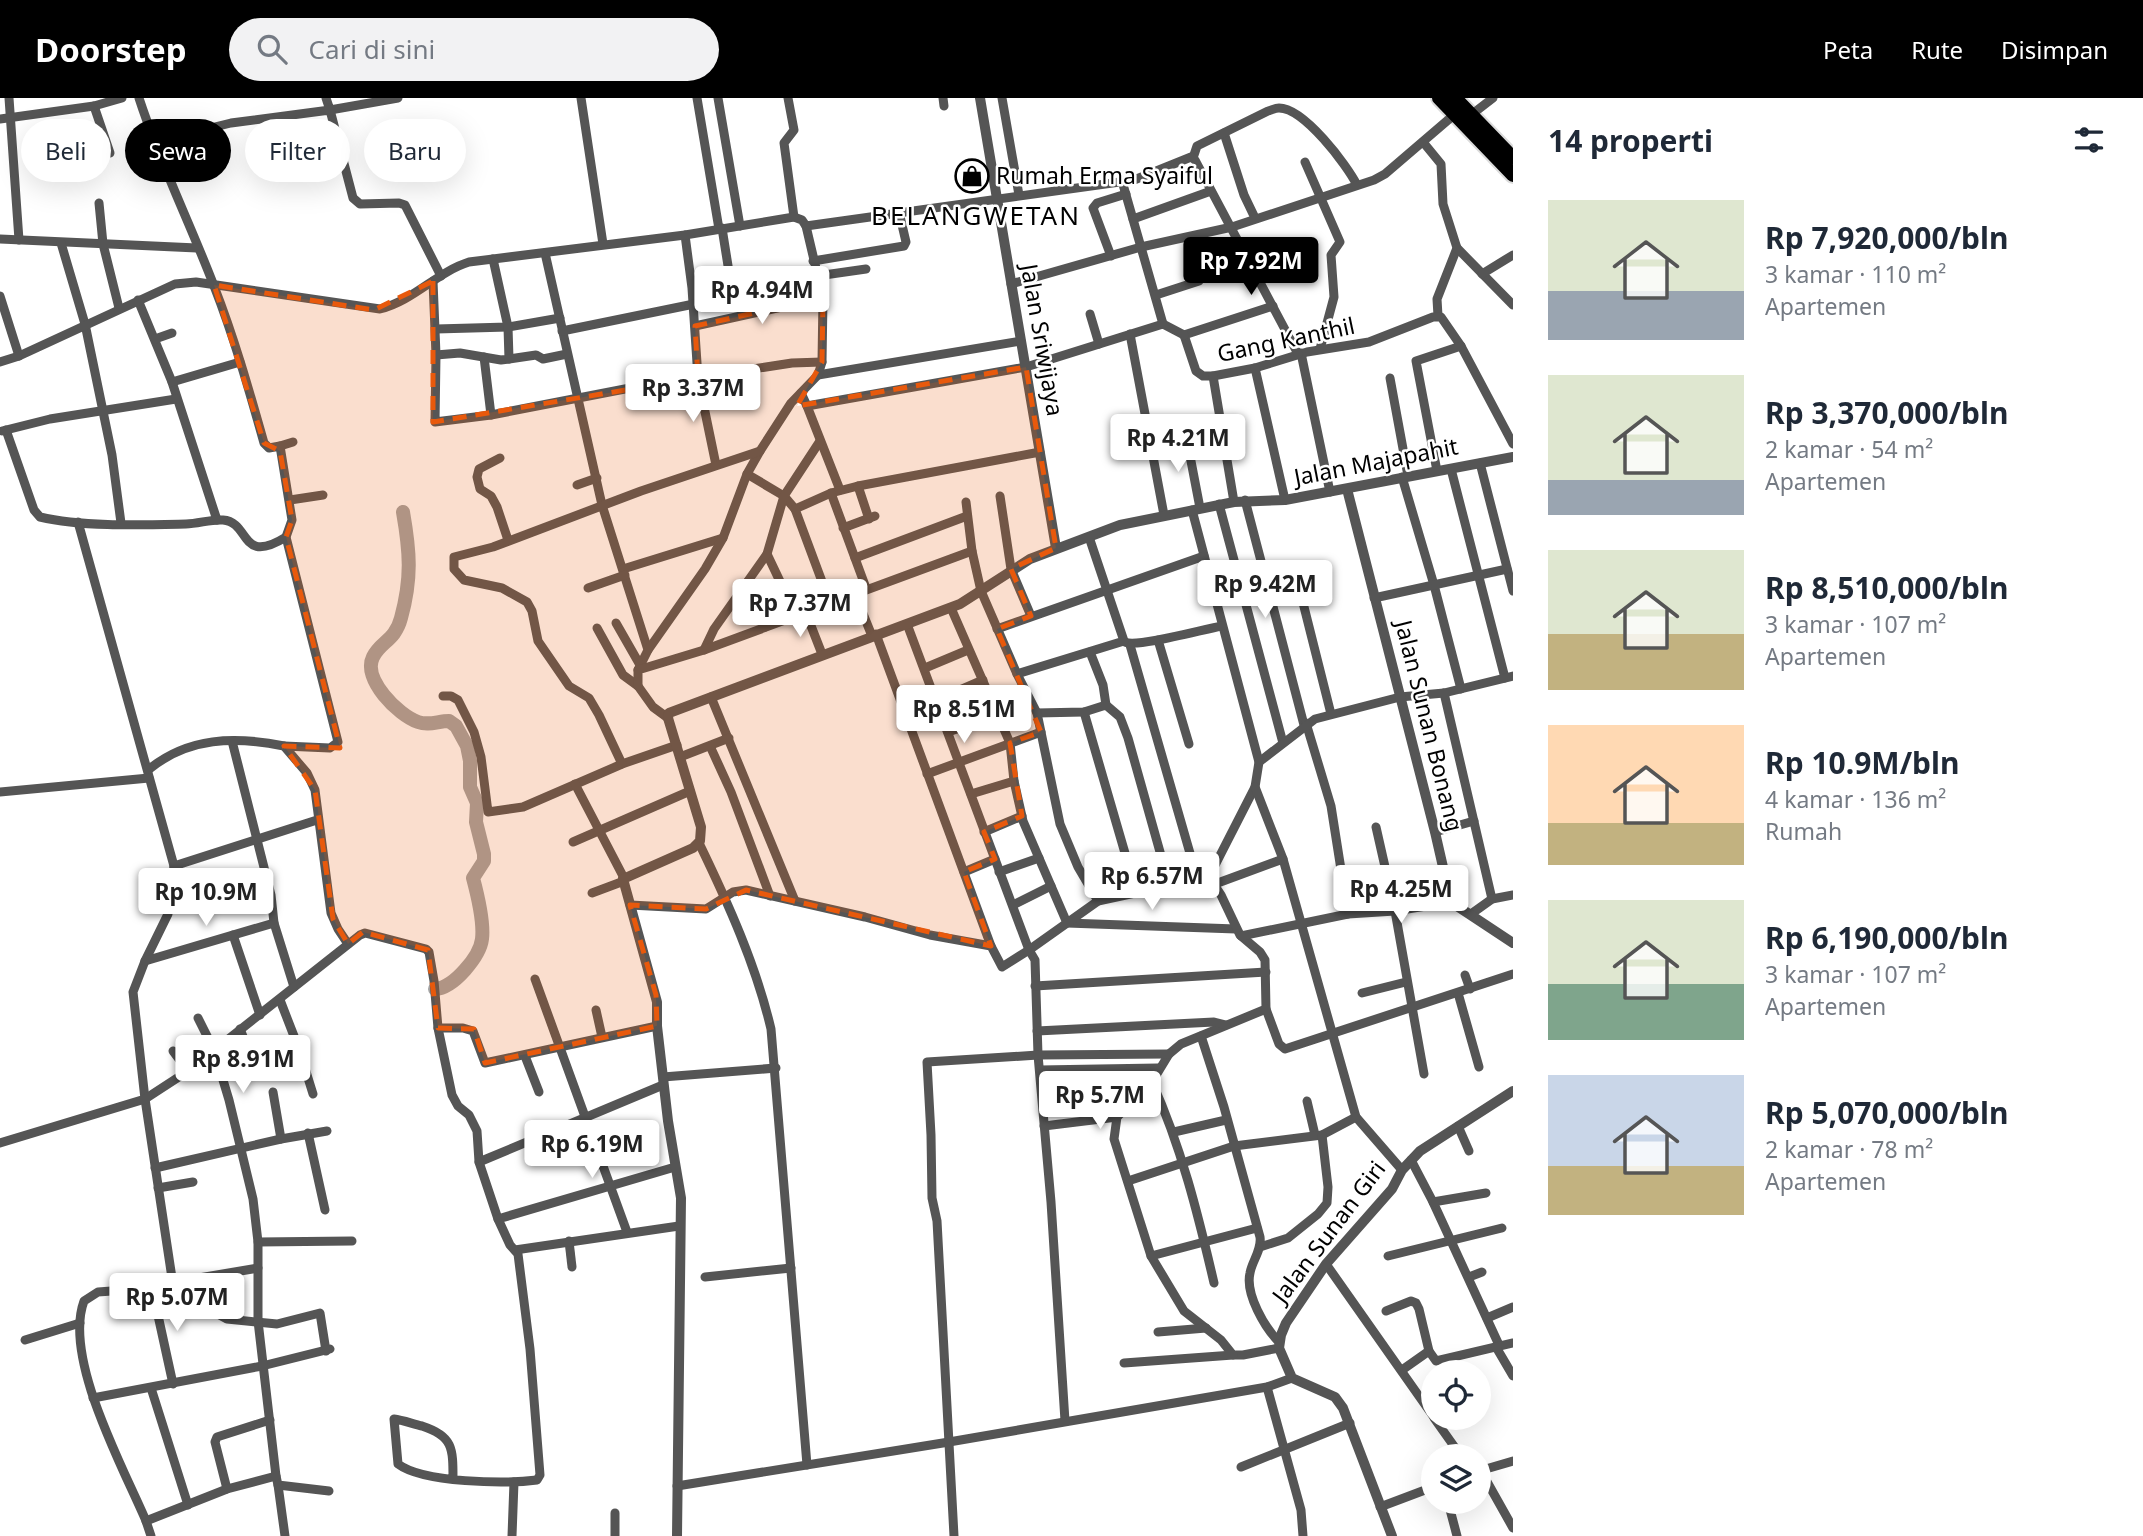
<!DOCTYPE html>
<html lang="id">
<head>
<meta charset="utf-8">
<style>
  body { margin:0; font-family:"Noto Sans",sans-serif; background:#f2f2f3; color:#1f2937; height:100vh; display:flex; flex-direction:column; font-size:26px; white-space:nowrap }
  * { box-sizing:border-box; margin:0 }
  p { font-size:23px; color:#747a83 }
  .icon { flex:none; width:38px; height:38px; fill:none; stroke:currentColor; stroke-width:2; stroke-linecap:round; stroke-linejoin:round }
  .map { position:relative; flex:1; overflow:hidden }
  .panel { display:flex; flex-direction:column; background:#fff; width:630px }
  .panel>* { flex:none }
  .top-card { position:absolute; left:21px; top:21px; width:665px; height:63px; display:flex; gap:14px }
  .fabs { position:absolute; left:1421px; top:1262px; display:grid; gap:14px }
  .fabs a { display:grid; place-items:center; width:70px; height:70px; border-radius:50%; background:#fff; box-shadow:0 7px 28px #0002; font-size:35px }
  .price { position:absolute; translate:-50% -60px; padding:0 16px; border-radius:7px; background:#fff; color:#222; font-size:23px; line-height:46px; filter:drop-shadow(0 2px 4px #0008) }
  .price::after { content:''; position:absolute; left:50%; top:42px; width:21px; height:16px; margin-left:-10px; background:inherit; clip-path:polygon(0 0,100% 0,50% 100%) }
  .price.on { background:#000; color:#fff }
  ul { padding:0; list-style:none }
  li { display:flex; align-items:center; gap:21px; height:175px; padding:0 35px }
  li span { display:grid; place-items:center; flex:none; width:196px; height:140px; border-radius:0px; color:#555 }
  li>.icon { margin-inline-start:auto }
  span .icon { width:84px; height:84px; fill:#fffc; stroke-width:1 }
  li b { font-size:30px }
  h2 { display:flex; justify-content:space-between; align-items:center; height:84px; padding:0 35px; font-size:30px }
  .chip { padding:0 24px; border-radius:32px; background:#fff; box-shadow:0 7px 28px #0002; font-size:24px; line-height:63px }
  .chip.on { background:#000; color:#fff }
  header { display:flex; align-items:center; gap:42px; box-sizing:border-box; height:98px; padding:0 35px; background:#000; color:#fff }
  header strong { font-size:33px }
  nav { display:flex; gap:38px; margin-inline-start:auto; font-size:24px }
  .search { width:490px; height:63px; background:#f2f2f3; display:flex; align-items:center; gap:18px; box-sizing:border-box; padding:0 24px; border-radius:38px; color:#747a83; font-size:26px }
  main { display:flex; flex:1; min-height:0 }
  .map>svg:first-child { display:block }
</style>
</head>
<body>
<header>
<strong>Doorstep</strong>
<div class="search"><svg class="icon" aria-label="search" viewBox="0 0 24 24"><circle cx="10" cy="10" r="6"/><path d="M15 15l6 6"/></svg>Cari di sini</div>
<nav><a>Peta</a><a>Rute</a><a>Disimpan</a></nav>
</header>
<main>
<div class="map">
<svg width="1513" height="1438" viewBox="0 0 1513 1438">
  <rect width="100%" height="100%" fill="#fff"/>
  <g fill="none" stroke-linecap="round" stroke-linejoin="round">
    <path stroke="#a3a3a3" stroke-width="14" d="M 403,414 C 410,454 412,480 401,520 C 395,543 381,543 373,559 C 362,581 398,617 418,624 C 429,628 438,623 449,623 L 456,628 L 467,648 L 470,663 L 470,689 L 477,705 L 476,724 L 484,756 L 484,763 L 473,780 C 477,795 484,825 482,841 C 480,858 454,890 435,891"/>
    <defs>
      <g id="trunk">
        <polyline points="1439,0 1513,77"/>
        <polyline points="1455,0 1513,60"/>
      </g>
    </defs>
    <use href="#trunk" stroke="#dbdbdb" stroke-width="18"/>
    <g stroke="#555" stroke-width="9">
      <polyline points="9,0 19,142"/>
      <path d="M 139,0 C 160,65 190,125 214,188 C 234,239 249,292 264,345 L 269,350 L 280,348 L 292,422 L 286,439 L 338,644 L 330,650 L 284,648"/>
      <polyline points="326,0 330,12 398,0"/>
      <polyline points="581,0 603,146"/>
      <polyline points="697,0 719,131"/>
      <polyline points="718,0 740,128"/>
      <polyline points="788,0 794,32 784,45 794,119"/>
      <polyline points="943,0 944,8"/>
      <polyline points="1002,0 1019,97"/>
      <polyline points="94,8 110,55"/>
      <polyline points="1471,17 1493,0"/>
      <polyline points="0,21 94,8 122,0"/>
      <polyline points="1224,35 1244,97 1255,120"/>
      <polyline points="1423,44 1441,66 1443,106 1457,150 1437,201 1438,218"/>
      <polyline points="156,47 190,35 231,25 330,12 353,100 360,106 399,105 405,107 441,178"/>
      <path d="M 1193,60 L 1197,48 L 1268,13 C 1272,12 1275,10 1279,10 C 1304,10 1347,67 1357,87"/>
      <polyline points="1305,64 1340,144 1331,157 1334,199 1320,251"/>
      <polyline points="1122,83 1163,226"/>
      <polyline points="99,105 103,146 119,210"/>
      <polyline points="1133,121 1211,93"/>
      <polyline points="722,130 729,174"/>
      <polyline points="685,137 692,190 698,280 716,367"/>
      <polyline points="0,141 197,150"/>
      <polyline points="61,145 85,226 112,357 121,425"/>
      <polyline points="1457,150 1513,207"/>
      <polyline points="545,155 602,407 648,552 638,572"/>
      <polyline points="1111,158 1093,110 1097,105 1126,96"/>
      <polyline points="813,163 904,148 906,144 899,114"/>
      <polyline points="1482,176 1513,157"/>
      <polyline points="817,178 866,171"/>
      <polyline points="433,183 436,257 435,324 491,317 630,290 792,265 822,264"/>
      <polyline points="1011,186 1141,149 1232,129 1374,82 1385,76 1455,16"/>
      <polyline points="1156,197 1199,183"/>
      <polyline points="0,198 19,258"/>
      <polyline points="138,202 172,284 217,422"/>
      <polyline points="1090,216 1099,246"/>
      <polyline points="695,228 823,200"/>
      <polyline points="436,231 508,229 560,220"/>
      <polyline points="562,233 694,206"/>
      <polyline points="1130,236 1164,417"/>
      <polyline points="1184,237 1196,273 1203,278 1213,278 1255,270 1307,254 1369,244 1433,219 1441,219 1461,248 1513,346"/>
      <polyline points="1184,237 1273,208"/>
      <polyline points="155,241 172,235"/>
      <polyline points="1301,255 1330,394"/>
      <polyline points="436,257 460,255 501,262 509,261 508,229 493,161"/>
      <polyline points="484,259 491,317"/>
      <polyline points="509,261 536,257 543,261 567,256"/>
      <path d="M 0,264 L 19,258 L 175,186 L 196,184 L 380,211 C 413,203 437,174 469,164 L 685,137 L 794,119 L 802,122 L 806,128 L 1134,82 L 1191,59 L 1195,62 L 1298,256"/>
      <polyline points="1255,270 1285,402"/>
      <polyline points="818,277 1021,243"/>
      <polyline points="1213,278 1234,404"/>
      <polyline points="1390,280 1408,378"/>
      <polyline points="172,284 240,264"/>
      <polyline points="801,295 807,308 1026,269 1163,226 1184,237"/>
      <polyline points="807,308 840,392"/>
      <path d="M 6,332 L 34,412 L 40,419 C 82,429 141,427 186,426 C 198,426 211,421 223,422 C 251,424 239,468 286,439"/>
      <polyline points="2,333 50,321 176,301"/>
      <polyline points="1186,337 1200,410"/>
      <polyline points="280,348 293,344"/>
      <polyline points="500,360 479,371 477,379 480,391 491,398 497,409 508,442"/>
      <polyline points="1480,365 1513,493"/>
      <polyline points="1451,371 1505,580"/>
      <polyline points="1437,373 1416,263 1461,248"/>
      <polyline points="747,376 784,398 795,411 831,395 858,388 1040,354"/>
      <polyline points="1402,379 1434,487 1461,591"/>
      <polyline points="577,387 597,380"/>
      <polyline points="858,388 869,421"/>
      <polyline points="831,395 866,490"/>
      <polyline points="1000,398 1011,471 1031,518"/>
      <polyline points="290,402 323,397"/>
      <polyline points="1245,402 1304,627"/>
      <polyline points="966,404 972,453 981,493 1017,576 1037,615 1060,726 1078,769 1098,803"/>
      <polyline points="1219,406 1283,645"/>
      <polyline points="795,411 830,505"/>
      <polyline points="1192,412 1259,664 1255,689 1209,779"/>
      <path d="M 78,424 L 174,768 L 168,816 L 145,863 L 133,894 L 145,1001 L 172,1180 L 161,1188 L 152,1190 L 98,1194 L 84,1203 C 63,1260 123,1369 146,1423 L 151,1438"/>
      <polyline points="843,430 875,418"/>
      <polyline points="767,456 796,517"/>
      <polyline points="855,460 967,418"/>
      <polyline points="1294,469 1331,616"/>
      <polyline points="623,471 723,440"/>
      <polyline points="746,485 765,529"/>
      <polyline points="588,490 625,477"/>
      <polyline points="855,496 872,538"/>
      <polyline points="1374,500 1507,471"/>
      <polyline points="951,510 1010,645 1014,683 1023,723 1067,825 1236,831"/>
      <polyline points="806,515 822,556"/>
      <polyline points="616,525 640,567"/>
      <polyline points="907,526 1029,852 1035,862 1038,957 1051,1104 1065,1323"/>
      <polyline points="597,530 623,577 638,588 653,609 668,620"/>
      <polyline points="997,531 1204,458"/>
      <polyline points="876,536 991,848"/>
      <polyline points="1158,542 1189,646"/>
      <path d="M 1125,544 C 1137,550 1204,531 1222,528"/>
      <polyline points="1130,547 1198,783"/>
      <polyline points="648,552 705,471 723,440 747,376 760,353 791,305 818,277 822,264 823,200 806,128"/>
      <polyline points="704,552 714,531 767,456 784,398 820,343"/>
      <polyline points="1090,554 1103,587 1106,607"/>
      <polyline points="925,570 968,552"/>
      <polyline points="1017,576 1124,543 1089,439"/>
      <polyline points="638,588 638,572 704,552 972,453"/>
      <polyline points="1444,595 1492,801"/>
      <polyline points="443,598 451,598 458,602 474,634 481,659 488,714 523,709 622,666 677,647"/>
      <polyline points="711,599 795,803"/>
      <polyline points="937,602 983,582"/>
      <polyline points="1084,614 1136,793"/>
      <polyline points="1037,615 1084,614 1106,607 1120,619 1128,640 1169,786"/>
      <polyline points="1306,625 1331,708 1348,816"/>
      <polyline points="948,634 997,617"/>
      <polyline points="232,643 271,797 274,825 294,889"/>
      <polyline points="710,648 731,694 770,798"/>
      <polyline points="680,659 729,640"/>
      <polyline points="1259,664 1315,621 1400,599 1444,595 1513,578"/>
      <polyline points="622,666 599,617 589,600 569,588 538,543 532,513 527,504 502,490 464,482 454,471 454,459 493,449 641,393 760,353"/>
      <path d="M 148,672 C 188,639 235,638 284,648 L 307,675 L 315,692 L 331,815 L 338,831 L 348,846"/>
      <polyline points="927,676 1041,634"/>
      <polyline points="575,686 624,780"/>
      <polyline points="1255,689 1283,761 1356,1019 1402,1072"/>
      <polyline points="0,694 149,680"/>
      <polyline points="971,696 1014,683"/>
      <polyline points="1376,729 1395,813 1424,976"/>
      <polyline points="984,734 1022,718"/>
      <polyline points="1435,734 1474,723"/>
      <polyline points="573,744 690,693"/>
      <path d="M 699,745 C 728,805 756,867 771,931 L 807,1367"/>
      <polyline points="174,768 317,722"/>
      <polyline points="964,774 995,761"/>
      <polyline points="999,774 1039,760"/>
      <polyline points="1215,786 1283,761"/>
      <polyline points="592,795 624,783"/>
      <polyline points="630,807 706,811 733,794 746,792 865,819 930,837 991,848 1002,869 1029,852 1098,803 1209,779 1221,797 1240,837 1260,854 1265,862 1266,911 1181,946 1169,956 1152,984 1117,1019 1114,1041 1151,1158 1184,1213 1221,1242 1233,1257 1243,1257 1279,1250"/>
      <polyline points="1013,807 1051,788"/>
      <polyline points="1471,816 1492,801 1513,797"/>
      <polyline points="233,837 260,917"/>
      <polyline points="1241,838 1348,816 1395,813 1451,804"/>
      <polyline points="145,863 274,825"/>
      <polyline points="1465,877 1470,891"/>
      <polyline points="535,881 627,1134"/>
      <polyline points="1035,888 1266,874"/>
      <polyline points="1362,895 1406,884"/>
      <polyline points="1458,895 1479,969"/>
      <polyline points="280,902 299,951 313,996"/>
      <polyline points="1266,911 1279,946 1285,951 1513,876"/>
      <polyline points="596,912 602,939"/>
      <polyline points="438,930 452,997 458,1008 469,1017 477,1033 479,1064 663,987"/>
      <polyline points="240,931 254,966 299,951"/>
      <polyline points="1037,933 1214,924 1226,927"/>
      <path d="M 1201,938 L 1224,1009 L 1260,1139 C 1262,1152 1252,1163 1250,1175 C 1245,1196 1265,1230 1279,1244"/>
      <polyline points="173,953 188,973"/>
      <polyline points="525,958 539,994"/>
      <polyline points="1040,972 1158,970"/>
      <polyline points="663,979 776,970"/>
      <path d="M 1152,984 C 1181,1048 1198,1116 1214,1185"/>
      <polyline points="273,994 281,1041"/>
      <polyline points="1307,1003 1315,1037"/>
      <polyline points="1044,1028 1117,1019"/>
      <polyline points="1458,1028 1469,1053"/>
      <polyline points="1174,1034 1226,1022"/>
      <polyline points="308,1035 325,1112"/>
      <polyline points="0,1045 145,1001 188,973 360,837 365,835 426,851 429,854 434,883 438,930 463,930 473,933 485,965 657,928"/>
      <polyline points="1411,1062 1433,1104 1499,1247"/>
      <polyline points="479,1064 498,1121"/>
      <polyline points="155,1070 281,1041 327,1033"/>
      <polyline points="1128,1083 1234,1048 1322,1037 1356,1019"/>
      <polyline points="158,1090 193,1084"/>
      <polyline points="1433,1104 1486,1095"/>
      <polyline points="569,1143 572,1169"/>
      <polyline points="258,1144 352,1143"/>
      <polyline points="1260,1149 1288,1140 1318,1116 1327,1105 1328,1089 1322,1037"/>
      <polyline points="515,1152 679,1128"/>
      <polyline points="1151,1158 1257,1130"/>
      <polyline points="1388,1158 1502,1130"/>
      <polyline points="1326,1166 1433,1318"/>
      <polyline points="705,1179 791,1170"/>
      <polyline points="1469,1179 1482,1174"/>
      <polyline points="172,1180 188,1187 216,1215 227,1221 277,1226 320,1215 326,1253"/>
      <polyline points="181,1183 258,1170"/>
      <polyline points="152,1190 173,1286"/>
      <polyline points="1386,1213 1411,1203 1416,1205 1419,1211 1429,1253 1436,1263 1513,1245"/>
      <polyline points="1487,1220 1513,1209"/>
      <polyline points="1158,1234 1206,1230"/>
      <polyline points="25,1242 80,1225"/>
      <polyline points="1496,1249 1513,1278"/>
      <polyline points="1124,1265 1233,1257"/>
      <polyline points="1402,1272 1429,1253"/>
      <polyline points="1267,1289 1301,1412 1303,1438"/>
      <polyline points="151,1290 188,1407"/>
      <polyline points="93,1300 262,1268 330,1251"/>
      <polyline points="1434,1320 1461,1358"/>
      <polyline points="1241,1369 1350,1325"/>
      <polyline points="1479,1373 1513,1363"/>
      <polyline points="1481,1373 1513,1430"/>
      <polyline points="276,1378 278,1387 329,1393"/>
      <path d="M 453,1381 C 453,1350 453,1338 422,1328 C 413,1326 403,1322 394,1321 L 398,1366 C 423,1385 506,1386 537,1382 L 540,1377 L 530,1251 L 518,1156 L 510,1147 L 498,1121 L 675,1069"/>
      <polyline points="278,1387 285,1438"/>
      <polyline points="677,1388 949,1344 1267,1289 1292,1280"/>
      <polyline points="227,1391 215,1344 217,1339 270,1322"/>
      <polyline points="1448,1404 1457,1438"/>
      <polyline points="1380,1409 1433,1389"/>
      <polyline points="615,1415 615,1438"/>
      <polyline points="146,1423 227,1391 276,1378 258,1223 258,1144 253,1101 229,1002 214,952 198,920"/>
      <polyline points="512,1438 514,1384"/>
      <polyline points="954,1438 937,1123 932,1100 931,1037 927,964 1038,957 1169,956"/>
    </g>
    <g stroke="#555" stroke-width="10">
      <polyline points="980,0 1056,450"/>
      <polyline points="1347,391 1435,734 1451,804 1513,845"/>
      <polyline points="677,1438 681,1100 668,1023 657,928 657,904 623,781 693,750 700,743 701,729 668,620 669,615 960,506 1030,461 1120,427 1234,404 1285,402 1513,359"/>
      <polyline points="1392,1438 1343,1310 1335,1299 1292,1280 1279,1250 1281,1237 1286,1225 1326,1166 1392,1091 1402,1072 1420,1053 1513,993"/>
    </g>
    <use href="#trunk" stroke="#000" stroke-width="14"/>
  </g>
  <path fill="#e8590c" fill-opacity="0.2" stroke="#e8590c" stroke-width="5" stroke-dasharray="14 9" stroke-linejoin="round" d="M 433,183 L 433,324 L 698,280 L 695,228 L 823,200 L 822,264 L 797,308 L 1026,269 L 1056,450 L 1011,471 L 1031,518 L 997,531 L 1041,634 L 1010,645 L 1022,718 L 984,734 L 995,761 L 964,774 L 991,848 L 746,792 L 706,811 L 630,807 L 656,897 L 657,928 L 485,965 L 474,931 L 438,930 L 428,852 L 363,834 L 348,846 L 333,821 L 315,692 L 284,648 L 340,650 L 286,439 L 292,422 L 280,353 L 264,345 L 214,187 L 374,212 Z"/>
  <defs>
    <symbol id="shop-ring" viewBox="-11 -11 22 22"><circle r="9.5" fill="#fff" stroke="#000" stroke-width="1.5"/><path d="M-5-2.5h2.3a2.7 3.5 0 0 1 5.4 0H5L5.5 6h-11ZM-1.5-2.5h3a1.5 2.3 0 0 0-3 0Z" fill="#000"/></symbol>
  </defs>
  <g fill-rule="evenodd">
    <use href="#shop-ring" x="953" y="59" width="38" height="38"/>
  </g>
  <g text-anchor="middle" stroke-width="5" stroke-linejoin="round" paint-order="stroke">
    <g font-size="23" fill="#000" stroke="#fff" text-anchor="start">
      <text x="996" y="86">Rumah Erma Syaiful</text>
    </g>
    <g font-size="23" fill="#000" stroke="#fff">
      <text transform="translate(1042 242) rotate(80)" y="8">Jalan Sriwijaya</text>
      <text transform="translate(1286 242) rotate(-12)" y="8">Gang Kanthil</text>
      <text transform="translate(1376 364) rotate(-11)" y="8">Jalan Majapahit</text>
      <text transform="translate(1429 628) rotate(76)" y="8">Jalan Sunan Bonang</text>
      <text transform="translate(1329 1134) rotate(-53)" y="8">Jalan Sunan Giri</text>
    </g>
    <g font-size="26" letter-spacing="2" fill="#000" stroke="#fff">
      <text x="976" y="127">BELANGWETAN</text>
    </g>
  </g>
</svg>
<div class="fabs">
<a><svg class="icon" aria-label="locate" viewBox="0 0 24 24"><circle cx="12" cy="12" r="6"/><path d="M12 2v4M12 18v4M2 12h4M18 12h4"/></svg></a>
<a><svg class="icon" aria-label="layers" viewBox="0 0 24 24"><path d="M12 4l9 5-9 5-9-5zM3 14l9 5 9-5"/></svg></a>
</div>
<b class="price on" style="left:1251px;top:199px">Rp 7.92M</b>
<b class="price" style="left:762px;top:228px">Rp 4.94M</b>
<b class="price" style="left:693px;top:326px">Rp 3.37M</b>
<b class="price" style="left:1178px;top:376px">Rp 4.21M</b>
<b class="price" style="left:1265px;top:522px">Rp 9.42M</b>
<b class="price" style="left:800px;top:541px">Rp 7.37M</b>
<b class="price" style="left:964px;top:647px">Rp 8.51M</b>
<b class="price" style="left:1152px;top:814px">Rp 6.57M</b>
<b class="price" style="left:1401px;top:827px">Rp 4.25M</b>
<b class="price" style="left:206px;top:830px">Rp 10.9M</b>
<b class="price" style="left:243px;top:997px">Rp 8.91M</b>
<b class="price" style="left:1100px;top:1033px">Rp 5.7M</b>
<b class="price" style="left:592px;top:1082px">Rp 6.19M</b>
<b class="price" style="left:177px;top:1235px">Rp 5.07M</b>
<div class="top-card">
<a class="chip">Beli</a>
<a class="chip on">Sewa</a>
<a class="chip">Filter</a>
<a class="chip">Baru</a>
</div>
</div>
<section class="panel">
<h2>14 properti<svg class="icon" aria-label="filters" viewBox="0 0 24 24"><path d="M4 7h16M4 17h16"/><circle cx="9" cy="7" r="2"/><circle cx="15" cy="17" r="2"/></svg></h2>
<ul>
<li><span style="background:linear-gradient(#dfe7d0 65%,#9aa5b1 0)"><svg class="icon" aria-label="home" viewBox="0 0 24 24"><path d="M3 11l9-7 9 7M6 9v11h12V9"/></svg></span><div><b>Rp 7,920,000/bln</b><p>3 kamar · 110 m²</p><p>Apartemen</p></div></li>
<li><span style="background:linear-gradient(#dfe7d0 75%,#9aa5b1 0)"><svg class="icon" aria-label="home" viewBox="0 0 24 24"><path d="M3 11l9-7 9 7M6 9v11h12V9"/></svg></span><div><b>Rp 3,370,000/bln</b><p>2 kamar · 54 m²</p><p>Apartemen</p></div></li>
<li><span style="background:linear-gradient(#dfe7d0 60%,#c2b280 0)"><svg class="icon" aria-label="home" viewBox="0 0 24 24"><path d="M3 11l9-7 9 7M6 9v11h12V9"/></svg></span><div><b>Rp 8,510,000/bln</b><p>3 kamar · 107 m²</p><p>Apartemen</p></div></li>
<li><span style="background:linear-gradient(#ffd9b3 70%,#c2b280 0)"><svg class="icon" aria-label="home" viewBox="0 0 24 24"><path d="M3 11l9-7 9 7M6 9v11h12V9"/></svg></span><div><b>Rp 10.9M/bln</b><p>4 kamar · 136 m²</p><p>Rumah</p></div></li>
<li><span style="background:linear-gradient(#dfe7d0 60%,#7fa58c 0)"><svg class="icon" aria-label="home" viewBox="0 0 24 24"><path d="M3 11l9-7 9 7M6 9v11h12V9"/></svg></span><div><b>Rp 6,190,000/bln</b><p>3 kamar · 107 m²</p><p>Apartemen</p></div></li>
<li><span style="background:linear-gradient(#c9d6e8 65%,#c2b280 0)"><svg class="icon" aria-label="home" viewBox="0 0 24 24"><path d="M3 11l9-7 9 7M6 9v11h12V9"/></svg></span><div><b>Rp 5,070,000/bln</b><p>2 kamar · 78 m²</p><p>Apartemen</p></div></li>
</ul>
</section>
</main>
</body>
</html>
